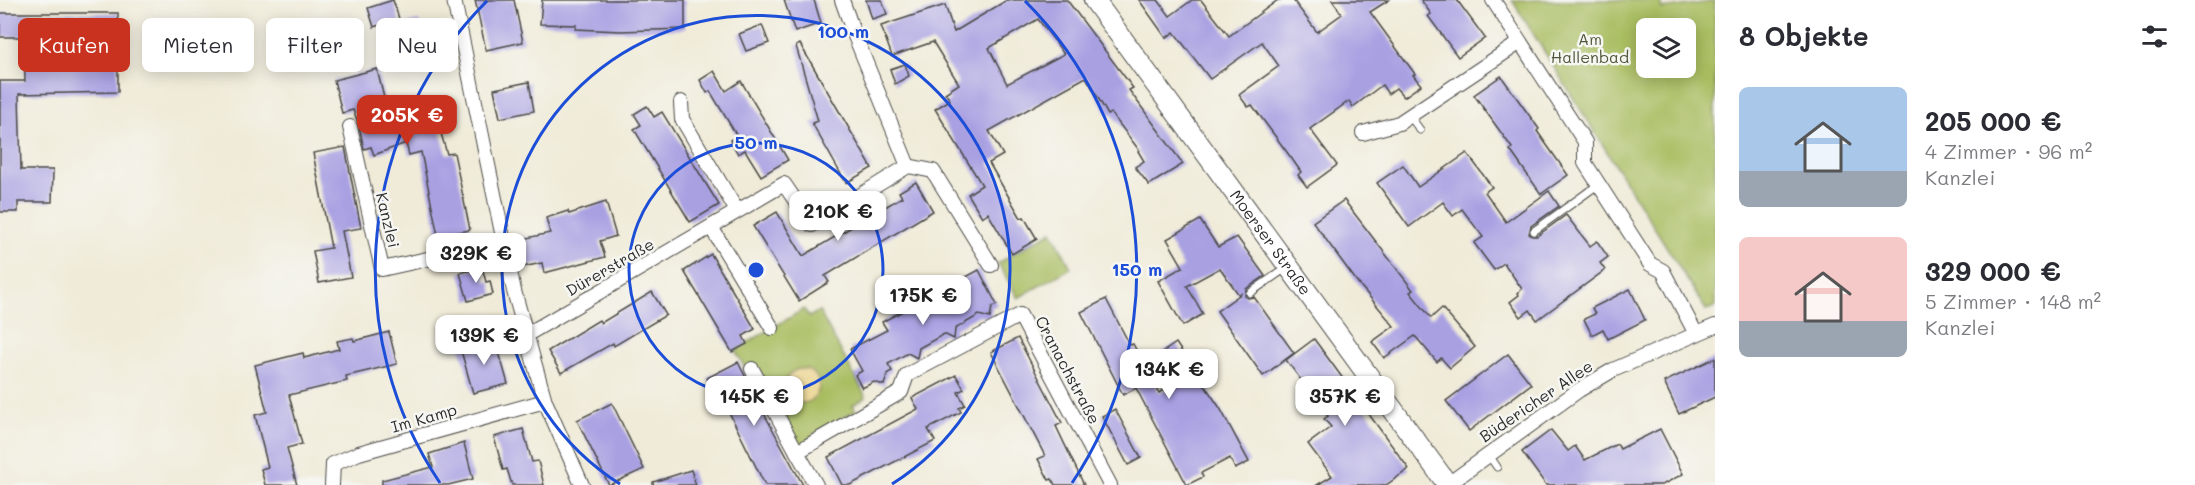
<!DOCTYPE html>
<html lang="de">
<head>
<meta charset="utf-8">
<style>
  body { margin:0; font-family:Mali,sans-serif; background:#f2f2f3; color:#2b2b33; height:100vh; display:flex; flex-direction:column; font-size:22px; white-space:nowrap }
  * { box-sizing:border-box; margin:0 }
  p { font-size:20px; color:#7c7c81 }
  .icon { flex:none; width:33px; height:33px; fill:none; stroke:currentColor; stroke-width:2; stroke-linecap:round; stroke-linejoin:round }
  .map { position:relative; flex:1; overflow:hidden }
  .panel { display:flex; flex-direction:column; background:#fff; width:480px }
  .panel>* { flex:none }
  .hud { position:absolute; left:18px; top:18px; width:570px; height:54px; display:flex; gap:12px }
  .tools { position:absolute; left:1636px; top:18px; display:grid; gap:12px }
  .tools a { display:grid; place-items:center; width:60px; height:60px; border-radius:9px; background:#fff; box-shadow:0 3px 15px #0003; font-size:30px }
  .price { position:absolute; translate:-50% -51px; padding:0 14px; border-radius:12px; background:#fff; color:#222; font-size:20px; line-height:39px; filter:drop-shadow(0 2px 3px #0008) }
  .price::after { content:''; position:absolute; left:50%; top:36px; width:18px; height:14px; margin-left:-9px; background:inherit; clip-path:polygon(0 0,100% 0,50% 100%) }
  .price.on { background:#c8321e; color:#fff }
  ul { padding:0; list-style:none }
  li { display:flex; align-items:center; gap:18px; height:150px; padding:0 24px }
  li span { display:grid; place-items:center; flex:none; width:168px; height:120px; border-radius:9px; color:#555 }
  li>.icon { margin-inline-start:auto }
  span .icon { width:72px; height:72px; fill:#fffc; stroke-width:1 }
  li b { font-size:26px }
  h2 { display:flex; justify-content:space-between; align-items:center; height:72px; padding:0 24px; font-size:26px }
  .chip { padding:0 21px; border-radius:9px; background:#fff; box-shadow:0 3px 15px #0003; font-size:21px; line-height:54px }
  .chip.on { background:#c8321e; color:#fff }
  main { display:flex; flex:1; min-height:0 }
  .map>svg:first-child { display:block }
</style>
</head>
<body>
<main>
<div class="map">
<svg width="1715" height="485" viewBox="0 0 1715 485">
  <rect width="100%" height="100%" fill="#f6f6f2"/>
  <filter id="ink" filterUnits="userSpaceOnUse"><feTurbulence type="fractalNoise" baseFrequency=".0167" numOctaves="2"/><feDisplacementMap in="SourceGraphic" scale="12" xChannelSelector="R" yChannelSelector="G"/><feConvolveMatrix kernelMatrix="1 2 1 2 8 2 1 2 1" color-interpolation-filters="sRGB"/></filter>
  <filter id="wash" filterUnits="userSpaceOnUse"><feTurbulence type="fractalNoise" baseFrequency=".008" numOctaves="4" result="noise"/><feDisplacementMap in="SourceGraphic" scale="24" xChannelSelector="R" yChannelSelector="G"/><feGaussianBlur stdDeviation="1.35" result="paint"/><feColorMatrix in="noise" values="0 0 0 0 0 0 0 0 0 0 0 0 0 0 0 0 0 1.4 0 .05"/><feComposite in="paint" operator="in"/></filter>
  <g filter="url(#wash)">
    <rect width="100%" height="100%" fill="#f0ebd8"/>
    <g fill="#a9bd61" stroke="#6a7446" stroke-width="1.5" fill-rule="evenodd">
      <path d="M 1512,0 L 1660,0 L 1662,9 L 1715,1 L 1715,307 L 1706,310 ZM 1647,28 L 1686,28 L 1686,68 L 1647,68 Z"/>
      <polygon points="1052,231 1071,268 1018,298 998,263"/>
      <polygon points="804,309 809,317 819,311 866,397 853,405 856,411 815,433 801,448 746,370 735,350"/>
    </g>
    <circle fill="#eeda9e" stroke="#8c8264" stroke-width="1.5" cx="802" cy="386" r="17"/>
    <g id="blocks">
      <g fill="#a9a0e2" fill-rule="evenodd">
        <polygon points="393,0 401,25 419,21 424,43 427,42 430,57 392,66 382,24 374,27 368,8"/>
        <polygon points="475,0 514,0 523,42 486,50"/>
        <polygon points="542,0 685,0 685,29 620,31 575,29 576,25 540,24"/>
        <polygon points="784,0 814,0 821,23 795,32"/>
        <polygon points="866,0 882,0 887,14 872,19"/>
        <path d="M 1007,0 L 1067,0 L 1133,88 L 1129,90 L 1183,164 L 1149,185 L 1135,167 L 1144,161 L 1138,151 L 1139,150 L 1111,113 L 1108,115 L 1086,77 L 989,131 L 1003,155 L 989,163 L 1021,218 L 1024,217 L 1037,239 L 1012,254 L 988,213 L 982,217 L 968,194 L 982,185 L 935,109 L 950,100 L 945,93 L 959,84 L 933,42 L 892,56 L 881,26 L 945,5 L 954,32 ZM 1038,19 L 1064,54 L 1007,84 L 989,48 Z"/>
        <polygon points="1139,0 1158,0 1170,16 1192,0 1201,0 1229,36 1278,0 1293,0 1317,32 1342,14 1332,0 1389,0 1370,12 1415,74 1413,75 1421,85 1404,97 1396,88 1388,94 1382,85 1353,107 1349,101 1310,129 1337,165 1307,187 1298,175 1301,172 1292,159 1252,105 1248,107 1239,95 1279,66 1262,42 1210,79 1174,32 1166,38"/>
        <polygon points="1421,0 1457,0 1485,38 1458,57 1428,16 1431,14"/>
        <polygon points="0,13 118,13 118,92 19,94 21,170 53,170 52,202 18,202 18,212 0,212 0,81 25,81 24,37 0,37"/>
        <polygon points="762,25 769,43 746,51 739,34"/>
        <polygon points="800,44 872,168 846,183 812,123 818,121 796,46"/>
        <polygon points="905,64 909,76 895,84 890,69"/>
        <polygon points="377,69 387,110 403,105 413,129 438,123 447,154 454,153 470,230 438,236 421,152 409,155 406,143 374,155 371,147 364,149 359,125 353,110 342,113 334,80"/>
        <polygon points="714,71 726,91 741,81 788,160 761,176 745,150 738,154 730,140 737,136 710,91 707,93 700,80"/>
        <polygon points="1501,76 1539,129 1537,131 1568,175 1541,194 1510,150 1512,148 1474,95"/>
        <polygon points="529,82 534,111 500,118 494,89"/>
        <polygon points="647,106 654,117 662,112 719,205 690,222 634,129 641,125 634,114"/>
        <polygon points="345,147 361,228 342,231 351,277 319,283 313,251 331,248 313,153"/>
        <polygon points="1467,153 1492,187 1485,192 1506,222 1549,191 1559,206 1531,226 1529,234 1532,236 1537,236 1566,215 1590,246 1597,241 1608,257 1600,263 1605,270 1537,320 1530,310 1521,317 1510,302 1519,295 1518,293 1522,289 1504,263 1494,270 1474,243 1483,237 1462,209 1453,216 1443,202 1409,227 1377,183 1403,165 1418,187"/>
        <polygon points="916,182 933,211 825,276 829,282 799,301 753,226 777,212 803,256 902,197 899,192"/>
        <polygon points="1344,200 1413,290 1410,292 1431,318 1442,308 1475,347 1450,368 1441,358 1437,362 1415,336 1384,358 1372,342 1394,326 1358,283 1313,222"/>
        <polygon points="606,202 616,236 600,241 605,257 544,273 542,263 518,268 513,241 550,233 546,218 568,211 569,214"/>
        <polygon points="1200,220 1218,247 1237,237 1265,276 1246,289 1245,296 1248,298 1254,297 1294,353 1263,376 1217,311 1242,293 1239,295 1220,268 1187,286 1203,314 1183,326 1158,281 1183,267 1167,239"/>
        <polygon points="711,254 755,329 743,336 747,344 732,352 684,271"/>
        <polygon points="482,267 486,282 490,281 493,294 468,301 460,273"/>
        <polygon points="979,270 997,305 992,307 990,318 979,315 955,329 954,339 944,334 919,348 917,358 908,353 888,364 892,371 888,373 884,385 874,382 862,388 855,375 862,371 850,349 887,330 882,322"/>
        <polygon points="1630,289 1645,320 1608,339 1603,329 1592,335 1584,319 1595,314 1592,308"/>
        <polygon points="652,292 666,315 614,346 613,343 561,373 548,351 599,320 601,323"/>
        <polygon points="1106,299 1130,345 1133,344 1159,393 1184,379 1163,352 1176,343 1220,408 1249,462 1235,469 1230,458 1201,473 1203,477 1187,485 1136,388 1123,395 1081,312"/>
        <polygon points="389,332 397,364 346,376 347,381 289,395 302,444 287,448 297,485 265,485 261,469 268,467 255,415 267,412 255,365 303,353 304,358 339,349 337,341 353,338 354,341"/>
        <polygon points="495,338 508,384 473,393 460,347"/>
        <polygon points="1018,338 1062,423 1056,426 1084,485 1055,485 1052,479 1049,480 1038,459 1045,456 991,352"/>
        <polygon points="1314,339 1409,469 1386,485 1317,485 1332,476 1308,444 1331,427 1324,419 1328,416 1286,360"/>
        <polygon points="1508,354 1531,384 1469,431 1446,401"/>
        <polygon points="1715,358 1715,397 1679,414 1664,382"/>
        <polygon points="738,362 750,386 749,386 803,485 765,485 723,400 720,401 707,378"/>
        <polygon points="956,375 964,389 958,392 965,405 959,408 961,412 928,429 935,441 850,485 842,485 828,457 918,409 912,398"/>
        <polygon points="612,403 644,469 609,485 577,420"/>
        <polygon points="1115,409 1141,458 1128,465 1102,416"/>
        <polygon points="523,429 532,462 538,461 544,485 512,485 507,469 503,470 494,437"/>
        <polygon points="1660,429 1683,474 1662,485 1546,485 1522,452 1551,430 1568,451 1575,446 1585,460 1617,444 1620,449"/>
        <polygon points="464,443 473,479 448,485 382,485 382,480 433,467 429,454"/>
        <polygon points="691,470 696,485 653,485 653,482"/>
      </g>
    </g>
  </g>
  <g filter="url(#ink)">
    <use href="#blocks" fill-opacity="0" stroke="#494845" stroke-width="1.5"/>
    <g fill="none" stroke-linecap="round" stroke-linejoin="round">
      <defs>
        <g id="lane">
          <polyline points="1410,116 1420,130"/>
          <polyline points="1534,231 1599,184"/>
          <polyline points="1250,293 1286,268"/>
          <polyline points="1488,454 1497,467"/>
        </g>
        <g id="street">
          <polyline points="454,0 514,291 545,401 582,485"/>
          <polyline points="842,0 853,31 908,166"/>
          <polyline points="1493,0 1585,142 1585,163 1650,264 1663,271 1696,334"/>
          <polyline points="681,102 682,119 737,211"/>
          <polyline points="350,127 382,269 504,242"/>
          <polyline points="1363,133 1399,123 1519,43"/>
          <polyline points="711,227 772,328"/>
          <polyline points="526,335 784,184 812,225 908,166 933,171 991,265"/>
          <polyline points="752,369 797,452"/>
          <polyline points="332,485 333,464 359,453 545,401"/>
          <polyline points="816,485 797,452 901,392 907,375 1020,315 1110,485"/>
          <polyline points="1447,485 1579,390 1613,370 1715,326"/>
        </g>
        <g id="secondary">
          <path id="s1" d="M 1094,0 L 1448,485"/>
        </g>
      </defs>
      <use href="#lane" stroke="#494845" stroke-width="9"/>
      <use href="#street" stroke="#494845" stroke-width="16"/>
      <use href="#secondary" stroke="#494845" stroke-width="22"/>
      <use href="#lane" stroke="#fff" stroke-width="7"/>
      <use href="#street" stroke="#fff" stroke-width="14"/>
      <use href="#secondary" stroke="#fff" stroke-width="20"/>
    </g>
  </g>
  <g fill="none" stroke="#1d4ed8" stroke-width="3">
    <circle cx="756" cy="270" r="127"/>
    <path d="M620 484A254 254 0 1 1 892 484"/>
    <path d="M440 483A381 381 0 0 1 487 1M1025 1A381 381 0 0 1 1072 483"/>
  </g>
  <g text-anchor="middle" stroke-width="5" stroke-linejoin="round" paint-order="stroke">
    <g font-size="16" fill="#51573b" stroke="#f6f6f2">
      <text x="1590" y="45">Am<tspan x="1590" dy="18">Hallenbad</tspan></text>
    </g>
    <g font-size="16" fill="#2b2b2b" stroke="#f6f6f2">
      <text transform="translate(388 220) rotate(77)" y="6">Kanzlei</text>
      <text dy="6" stroke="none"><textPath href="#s1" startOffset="300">Moerser Straße</textPath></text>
      <text transform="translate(610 267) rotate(-30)" y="6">Dürerstraße</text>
      <text transform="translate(1068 370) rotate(62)" y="6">Cranachstraße</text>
      <text transform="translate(1536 401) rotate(-34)" y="6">Büdericher Allee</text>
      <text transform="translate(424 418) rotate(-16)" y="6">Im Kamp</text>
    </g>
  </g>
  <circle cx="756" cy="270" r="9" fill="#1d4ed8" stroke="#f6f6f2" stroke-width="3"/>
  <g font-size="18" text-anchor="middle" font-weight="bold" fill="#1d4ed8" stroke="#f6f6f2" stroke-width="5" stroke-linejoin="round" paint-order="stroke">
    <text x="843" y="38">100 m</text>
    <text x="756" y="149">50 m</text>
    <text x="1137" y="276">150 m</text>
  </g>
</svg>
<div class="tools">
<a><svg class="icon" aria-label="layers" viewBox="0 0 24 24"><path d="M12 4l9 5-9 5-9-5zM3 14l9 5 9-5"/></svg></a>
</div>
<b class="price on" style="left:407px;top:146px">205K €</b>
<b class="price" style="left:838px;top:242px">210K €</b>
<b class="price" style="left:476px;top:284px">329K €</b>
<b class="price" style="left:923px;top:326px">175K €</b>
<b class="price" style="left:484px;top:366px">139K €</b>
<b class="price" style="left:1169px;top:400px">134K €</b>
<b class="price" style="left:754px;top:427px">145K €</b>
<b class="price" style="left:1345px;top:427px">357K €</b>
<div class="hud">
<a class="chip on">Kaufen</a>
<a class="chip">Mieten</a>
<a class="chip">Filter</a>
<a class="chip">Neu</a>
</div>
</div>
<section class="panel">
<h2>8 Objekte<svg class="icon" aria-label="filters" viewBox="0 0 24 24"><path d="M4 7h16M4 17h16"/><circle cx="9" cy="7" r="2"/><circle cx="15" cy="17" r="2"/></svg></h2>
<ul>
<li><span style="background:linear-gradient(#a9c7e8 70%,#9aa5b1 0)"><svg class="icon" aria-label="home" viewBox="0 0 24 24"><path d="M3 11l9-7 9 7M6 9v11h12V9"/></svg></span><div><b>205 000 €</b><p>4 Zimmer · 96 m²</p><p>Kanzlei</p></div></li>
<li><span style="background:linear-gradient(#f6c9c9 70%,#9aa5b1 0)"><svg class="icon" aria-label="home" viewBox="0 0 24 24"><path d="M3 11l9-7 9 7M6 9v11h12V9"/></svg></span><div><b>329 000 €</b><p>5 Zimmer · 148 m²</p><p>Kanzlei</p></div></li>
</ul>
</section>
</main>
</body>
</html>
